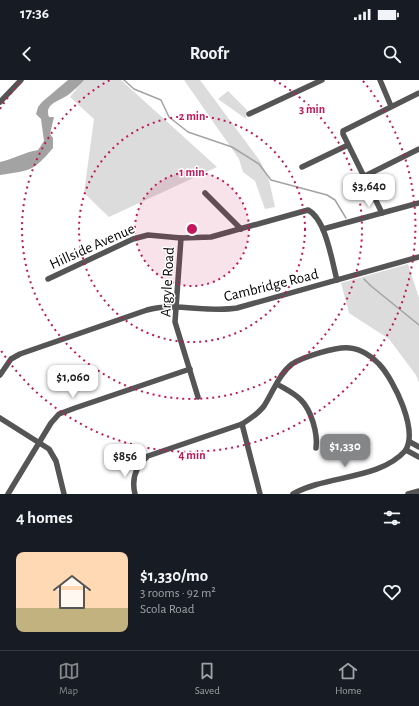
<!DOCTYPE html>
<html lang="en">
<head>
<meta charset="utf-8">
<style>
  body { margin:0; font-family:"Alegreya Sans",sans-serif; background:#20242c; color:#f1f3f6; height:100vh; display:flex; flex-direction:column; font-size:15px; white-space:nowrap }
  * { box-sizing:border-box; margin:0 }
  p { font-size:13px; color:#9ea1a6 }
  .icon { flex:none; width:22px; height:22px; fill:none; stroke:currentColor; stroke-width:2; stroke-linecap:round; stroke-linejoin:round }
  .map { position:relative; height:414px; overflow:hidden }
  .details { display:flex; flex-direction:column; background:#171b24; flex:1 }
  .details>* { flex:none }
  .price { position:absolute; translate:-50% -34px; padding:0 9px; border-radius:8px; background:#fff; color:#222; font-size:13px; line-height:26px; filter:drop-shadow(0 1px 2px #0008) }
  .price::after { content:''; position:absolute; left:50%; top:24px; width:12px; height:9px; margin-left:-6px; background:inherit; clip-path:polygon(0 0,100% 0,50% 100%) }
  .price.current { background:#858687; color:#fff }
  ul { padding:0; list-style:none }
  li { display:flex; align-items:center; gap:12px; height:100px; padding:0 16px }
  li+li { border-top:1px solid #363941 }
  li span { display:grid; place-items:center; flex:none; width:112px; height:80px; border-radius:8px; color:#555 }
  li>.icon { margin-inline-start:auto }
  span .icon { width:48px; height:48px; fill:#fffc; stroke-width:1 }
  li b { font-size:17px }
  h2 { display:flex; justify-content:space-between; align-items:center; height:48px; padding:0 16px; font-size:17px }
  .status { display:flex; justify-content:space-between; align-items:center; height:28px; padding:0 20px; background:#171b24; direction:ltr }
  .status svg { height:11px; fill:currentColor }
  header { display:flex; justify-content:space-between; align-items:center; height:52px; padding:0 16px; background:#171b24; font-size:18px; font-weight:600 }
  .dock { display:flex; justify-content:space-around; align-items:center; height:56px; border-top:1px solid #363941; background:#171b24; font-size:11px; color:#9ea1a6 }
  .dock a { display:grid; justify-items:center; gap:2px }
  .dock .current { color:#858687 }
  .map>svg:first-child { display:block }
</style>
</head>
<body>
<div class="status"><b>17:36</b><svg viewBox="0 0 49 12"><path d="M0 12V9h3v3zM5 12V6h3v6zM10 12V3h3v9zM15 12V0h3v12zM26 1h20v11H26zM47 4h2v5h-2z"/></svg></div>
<header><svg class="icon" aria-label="back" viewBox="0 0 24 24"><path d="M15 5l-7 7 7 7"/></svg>Roofr<svg class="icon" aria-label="search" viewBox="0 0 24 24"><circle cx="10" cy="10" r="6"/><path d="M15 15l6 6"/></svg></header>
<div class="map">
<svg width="419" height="414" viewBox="0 0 419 414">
  <rect width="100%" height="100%" fill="#fff"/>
  <g fill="#dcdcdc">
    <polygon points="84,0 121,0 217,87 109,137 84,113 94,39 70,17"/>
    <polygon points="184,0 200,0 260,81 269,100 275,127 265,129 255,101 243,92 239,79"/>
    <polygon points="228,11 247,30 246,39 218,19"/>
    <polygon points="408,184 419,218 419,303 416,295 389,259 349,233 341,203"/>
  </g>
  <path fill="#a3a3a3" d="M 68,0 L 84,0 C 80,5 73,11 68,15 C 60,21 44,23 49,37 L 54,37 L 50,54 L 53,58 L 53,68 C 32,93 30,90 0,95 L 0,82 C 13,79 25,72 38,70 L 44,61 L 41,39 L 36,34 L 38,27 L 42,22 Z"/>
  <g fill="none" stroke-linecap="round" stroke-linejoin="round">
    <g stroke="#a3a3a3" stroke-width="1.5">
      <polyline points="124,0 134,9 161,20 169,37 188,52 232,67 259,84 271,100 327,115 335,120 346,138"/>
      <polyline points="364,199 371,206 419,245"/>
    </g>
    <g stroke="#555" stroke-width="5.5">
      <polyline points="380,0 391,26"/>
      <polyline points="0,22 21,0"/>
      <polyline points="249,34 322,0"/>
      <polyline points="302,87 348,65"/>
      <polyline points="363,97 419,69"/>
      <polyline points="205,113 241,149"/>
      <polyline points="382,133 343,54 343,51 419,13"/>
      <polyline points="323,149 419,123"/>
      <polyline points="181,158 175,242 198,317"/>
      <path d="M 48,199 L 133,159 L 148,155 L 181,158 L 211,157 L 308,130 C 326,139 332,182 337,200"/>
      <path d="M 0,295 L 11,279 L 20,274 L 147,230 C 176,222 207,233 237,228 L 419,177"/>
      <path d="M 277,304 C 285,309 294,313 301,320 C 311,330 318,353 316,368"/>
      <polyline points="0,338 49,369 56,381 64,414"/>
      <polyline points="242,344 260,414"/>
      <polyline points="410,362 419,367"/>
      <polyline points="406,370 419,377"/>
      <polyline points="8,414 51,343 59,334 75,328 190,289"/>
      <path d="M 135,414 C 131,398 136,386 148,376 L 242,344 C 250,339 258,334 264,326 C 273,312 279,294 292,284 C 303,277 337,266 350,268 C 360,269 372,276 379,284 C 394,300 419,351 405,371 C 379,400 326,395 293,414"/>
      <polyline points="408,414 419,411"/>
    </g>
  </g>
  <circle cx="192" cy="149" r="57" fill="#c2185b" fill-opacity=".12"/>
  <g fill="none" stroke="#c2185b" stroke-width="2" stroke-dasharray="2 4">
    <circle cx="192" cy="149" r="57"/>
    <circle cx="192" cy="149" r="113"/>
    <path d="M274 0A170 170 0 1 1 110 0"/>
    <path d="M0 29A226 226 0 0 1 21 1M363 1A226 226 0 1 1 0 269"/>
  </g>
  <g text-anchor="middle" stroke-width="3" stroke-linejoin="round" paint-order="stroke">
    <g font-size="15" fill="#000" stroke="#fff">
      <text transform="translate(92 166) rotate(-24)" y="5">Hillside Avenue</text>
      <text transform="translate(167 202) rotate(-87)" y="5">Argyle Road</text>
      <text transform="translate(271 205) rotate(-14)" y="5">Cambridge Road</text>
    </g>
  </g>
  <circle cx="192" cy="149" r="6" fill="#c2185b" stroke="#fff" stroke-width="2"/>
  <g font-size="12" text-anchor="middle" font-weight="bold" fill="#c2185b" stroke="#fff" stroke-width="3" stroke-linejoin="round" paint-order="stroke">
    <text x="312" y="33">3 min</text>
    <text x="192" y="40">2 min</text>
    <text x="192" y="96">1 min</text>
    <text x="192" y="379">4 min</text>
  </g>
</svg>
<b class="price" style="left:369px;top:128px">$3,640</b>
<b class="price" style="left:73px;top:319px">$1,060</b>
<b class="price current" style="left:345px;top:388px">$1,330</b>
<b class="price" style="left:125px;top:398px">$856</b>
</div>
<section class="details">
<h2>4 homes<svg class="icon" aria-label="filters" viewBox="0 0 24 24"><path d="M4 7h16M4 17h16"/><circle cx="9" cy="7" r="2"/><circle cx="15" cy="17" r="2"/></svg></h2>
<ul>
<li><span style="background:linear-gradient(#ffd9b3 70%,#c2b280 0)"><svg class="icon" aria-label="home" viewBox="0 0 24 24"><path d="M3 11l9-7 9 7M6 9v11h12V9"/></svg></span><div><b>$1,330/mo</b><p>3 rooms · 92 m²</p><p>Scola Road</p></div><svg class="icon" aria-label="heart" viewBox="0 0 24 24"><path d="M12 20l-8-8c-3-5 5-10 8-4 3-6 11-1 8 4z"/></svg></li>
</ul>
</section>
<nav class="dock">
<a class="current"><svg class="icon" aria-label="map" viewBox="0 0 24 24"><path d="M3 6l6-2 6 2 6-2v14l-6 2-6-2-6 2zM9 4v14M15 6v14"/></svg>Map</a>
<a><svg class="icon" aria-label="saved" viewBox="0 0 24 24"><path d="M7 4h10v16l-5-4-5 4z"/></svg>Saved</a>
<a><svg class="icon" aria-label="home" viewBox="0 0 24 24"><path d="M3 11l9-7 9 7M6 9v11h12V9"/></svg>Home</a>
</nav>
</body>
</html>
